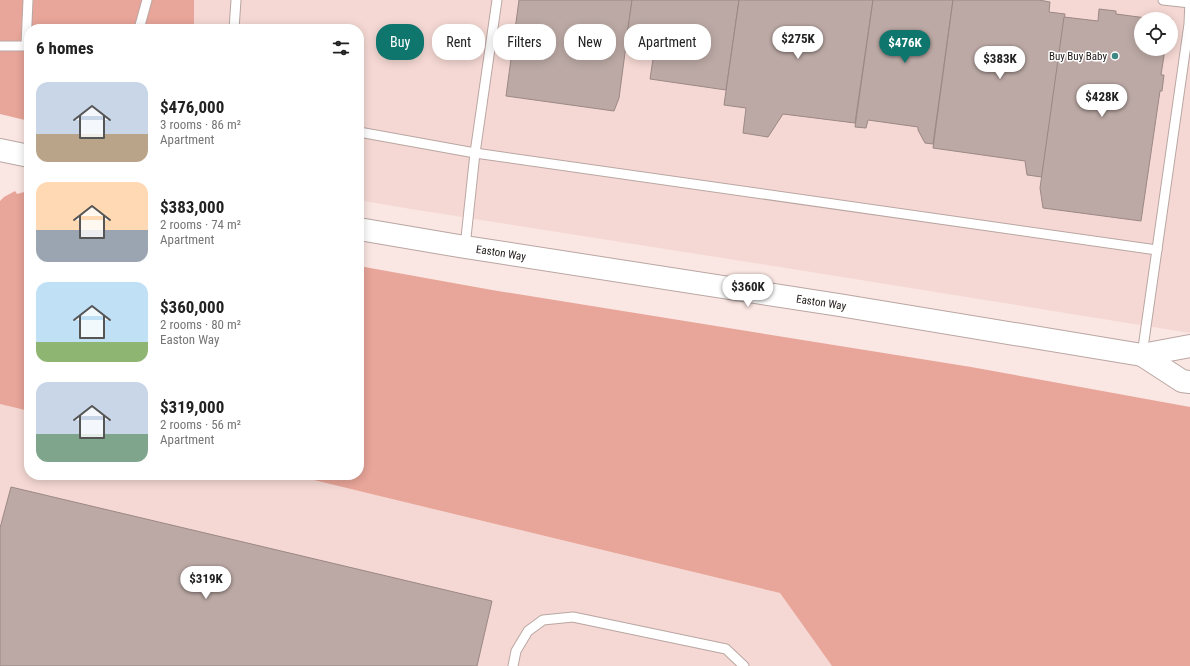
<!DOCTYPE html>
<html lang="en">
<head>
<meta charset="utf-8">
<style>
  body { margin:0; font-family:"Roboto Condensed",sans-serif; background:#f2f2f2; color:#222; height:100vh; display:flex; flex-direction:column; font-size:15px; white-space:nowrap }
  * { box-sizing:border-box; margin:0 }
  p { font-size:13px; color:#767676 }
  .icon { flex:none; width:22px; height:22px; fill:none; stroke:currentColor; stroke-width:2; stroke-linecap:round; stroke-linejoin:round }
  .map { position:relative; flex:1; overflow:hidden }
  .side { position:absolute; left:24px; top:24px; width:340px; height:456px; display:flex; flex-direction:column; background:#fff; border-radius:16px; box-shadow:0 2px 10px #0003 }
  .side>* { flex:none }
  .hud { position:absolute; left:376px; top:24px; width:380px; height:36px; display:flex; gap:8px }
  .tools { position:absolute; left:1134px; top:12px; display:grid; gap:8px }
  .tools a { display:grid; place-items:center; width:44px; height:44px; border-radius:50%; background:#fff; box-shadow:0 2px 10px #0003; font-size:20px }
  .price { position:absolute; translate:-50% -34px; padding:0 9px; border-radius:14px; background:#fff; color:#222; font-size:13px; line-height:26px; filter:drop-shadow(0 1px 2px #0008) }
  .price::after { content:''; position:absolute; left:50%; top:24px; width:12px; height:9px; margin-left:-6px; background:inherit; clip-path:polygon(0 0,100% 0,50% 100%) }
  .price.selected { background:#0f766e; color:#fff }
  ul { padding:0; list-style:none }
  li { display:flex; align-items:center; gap:12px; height:100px; padding:0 12px }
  li span { display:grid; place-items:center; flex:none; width:112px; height:80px; border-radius:12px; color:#555 }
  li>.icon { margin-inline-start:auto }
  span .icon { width:48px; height:48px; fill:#fffc; stroke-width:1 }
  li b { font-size:17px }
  h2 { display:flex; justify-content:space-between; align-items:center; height:48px; padding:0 12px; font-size:17px }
  .pill { padding:0 14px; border-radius:16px; background:#fff; box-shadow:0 2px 10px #0003; font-size:14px; line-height:36px }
  .pill.selected { background:#0f766e; color:#fff }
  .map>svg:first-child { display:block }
</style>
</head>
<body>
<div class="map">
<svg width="1190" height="666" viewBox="0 0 1190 666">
  <rect width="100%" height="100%" fill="#fae6e2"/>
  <g fill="#f5d8d3" fill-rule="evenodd">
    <path d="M 194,0 L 1190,0 L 1190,333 L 780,267 L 405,208 L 359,200 L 359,29 L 194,29 ZM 1141,19 L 1171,19 L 1171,49 L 1141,49 Z"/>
    <polygon points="0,404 29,411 29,475 293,475 780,593 832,666 0,666"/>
  </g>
  <g fill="#e8a599">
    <polygon points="0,0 194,0 194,29 29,29 29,121 0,114"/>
    <polygon points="15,191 17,194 24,192 29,193 29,411 0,404 0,201 4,197"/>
    <polygon points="359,266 492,290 971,367 1190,407 1190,666 832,666 780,593 293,475 359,475"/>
  </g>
  <g fill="#bca9a5" stroke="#9b8885">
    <polygon points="519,0 632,0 619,98 614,111 506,96"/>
    <polygon points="632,0 739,0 726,90 650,79 656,39 627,35"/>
    <polygon points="739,0 873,0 855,123 783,114 768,137 743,133 746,108 724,105"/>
    <polygon points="873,0 953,0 933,144 925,143 918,130 918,127 868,120 866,128 855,127"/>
    <polygon points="953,0 1039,0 1050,2 1049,12 1065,14 1042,177 1027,175 1025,161 933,148"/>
    <polygon points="1099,9 1116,11 1116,14 1154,19 1141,19 1141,49 1165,49 1161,75 1164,75 1162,91 1160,91 1141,221 1043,208 1040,188 1064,17 1098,21"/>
    <polygon points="1155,16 1172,19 1171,26 1171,19 1154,19"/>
    <polygon points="11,487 492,601 477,666 0,666 0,528"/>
  </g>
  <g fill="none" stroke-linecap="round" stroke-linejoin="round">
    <defs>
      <g id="lane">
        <polyline points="1163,0 1190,3"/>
        <polyline points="139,29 147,0"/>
        <polyline points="234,29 236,0"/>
        <polyline points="0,46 29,46"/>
        <polyline points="26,46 28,0"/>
        <polyline points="359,132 475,153 1157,250"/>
        <polyline points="465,247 475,153 497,0"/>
        <polyline points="1142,355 1189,24 1190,0"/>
        <polyline points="513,666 516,651 528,631 543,620 573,617 726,649 744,666"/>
      </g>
      <g id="secondary">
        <polyline points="0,150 29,156"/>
        <path id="s1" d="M 359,229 L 465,247 L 839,305 L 1142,355 L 1190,346"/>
        <polyline points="1142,355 1182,381 1190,382"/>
      </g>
    </defs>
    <use href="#lane" stroke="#b9a6a2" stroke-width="11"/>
    <use href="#secondary" stroke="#b9a6a2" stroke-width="24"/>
    <use href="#lane" stroke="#fff" stroke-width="9"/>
    <use href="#secondary" stroke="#fff" stroke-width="22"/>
  </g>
  <circle fill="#3f8782" stroke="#fff" stroke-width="1.5" cx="1115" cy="56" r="4"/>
  <g text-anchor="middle" stroke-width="3" stroke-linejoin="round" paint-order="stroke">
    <g font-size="11" fill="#1e1716" stroke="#fff" text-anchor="end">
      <text x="1107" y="60">Buy Buy Baby</text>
    </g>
    <g font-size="11" fill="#1e1716" stroke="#fff">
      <text dy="4" stroke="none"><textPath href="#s1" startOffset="144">Easton Way</textPath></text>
      <text dy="4" stroke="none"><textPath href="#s1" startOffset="468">Easton Way</textPath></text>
    </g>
  </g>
</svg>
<div class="tools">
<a><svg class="icon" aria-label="locate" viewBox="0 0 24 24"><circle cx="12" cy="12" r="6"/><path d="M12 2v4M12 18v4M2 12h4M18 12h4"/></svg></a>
</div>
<b class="price" style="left:798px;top:60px">$275K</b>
<b class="price selected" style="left:905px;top:64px">$476K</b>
<b class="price" style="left:1000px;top:80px">$383K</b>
<b class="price" style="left:1102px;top:118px">$428K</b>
<b class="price" style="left:748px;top:308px">$360K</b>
<b class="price" style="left:206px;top:600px">$319K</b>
<div class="hud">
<a class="pill selected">Buy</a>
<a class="pill">Rent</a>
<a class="pill">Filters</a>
<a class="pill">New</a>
<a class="pill">Apartment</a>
</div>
<section class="side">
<h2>6 homes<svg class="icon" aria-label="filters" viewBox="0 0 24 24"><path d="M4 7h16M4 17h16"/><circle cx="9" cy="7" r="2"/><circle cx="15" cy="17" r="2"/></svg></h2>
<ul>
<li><span style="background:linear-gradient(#c9d6e8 65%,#b9a48a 0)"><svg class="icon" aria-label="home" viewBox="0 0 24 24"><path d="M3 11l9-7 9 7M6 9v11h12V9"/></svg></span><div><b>$476,000</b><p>3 rooms · 86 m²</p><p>Apartment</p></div></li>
<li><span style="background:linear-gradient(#ffd9b3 60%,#9aa5b1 0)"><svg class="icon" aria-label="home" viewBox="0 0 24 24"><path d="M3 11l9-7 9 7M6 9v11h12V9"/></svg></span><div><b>$383,000</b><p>2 rooms · 74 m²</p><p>Apartment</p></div></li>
<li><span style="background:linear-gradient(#bfe0f5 75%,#8fb573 0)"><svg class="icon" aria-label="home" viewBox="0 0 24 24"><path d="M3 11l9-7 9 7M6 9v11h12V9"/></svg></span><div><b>$360,000</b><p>2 rooms · 80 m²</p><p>Easton Way</p></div></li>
<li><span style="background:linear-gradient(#c9d6e8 65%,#7fa58c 0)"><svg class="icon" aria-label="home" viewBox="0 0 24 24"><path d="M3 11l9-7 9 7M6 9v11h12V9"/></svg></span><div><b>$319,000</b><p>2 rooms · 56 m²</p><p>Apartment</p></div></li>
</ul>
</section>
</div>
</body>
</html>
